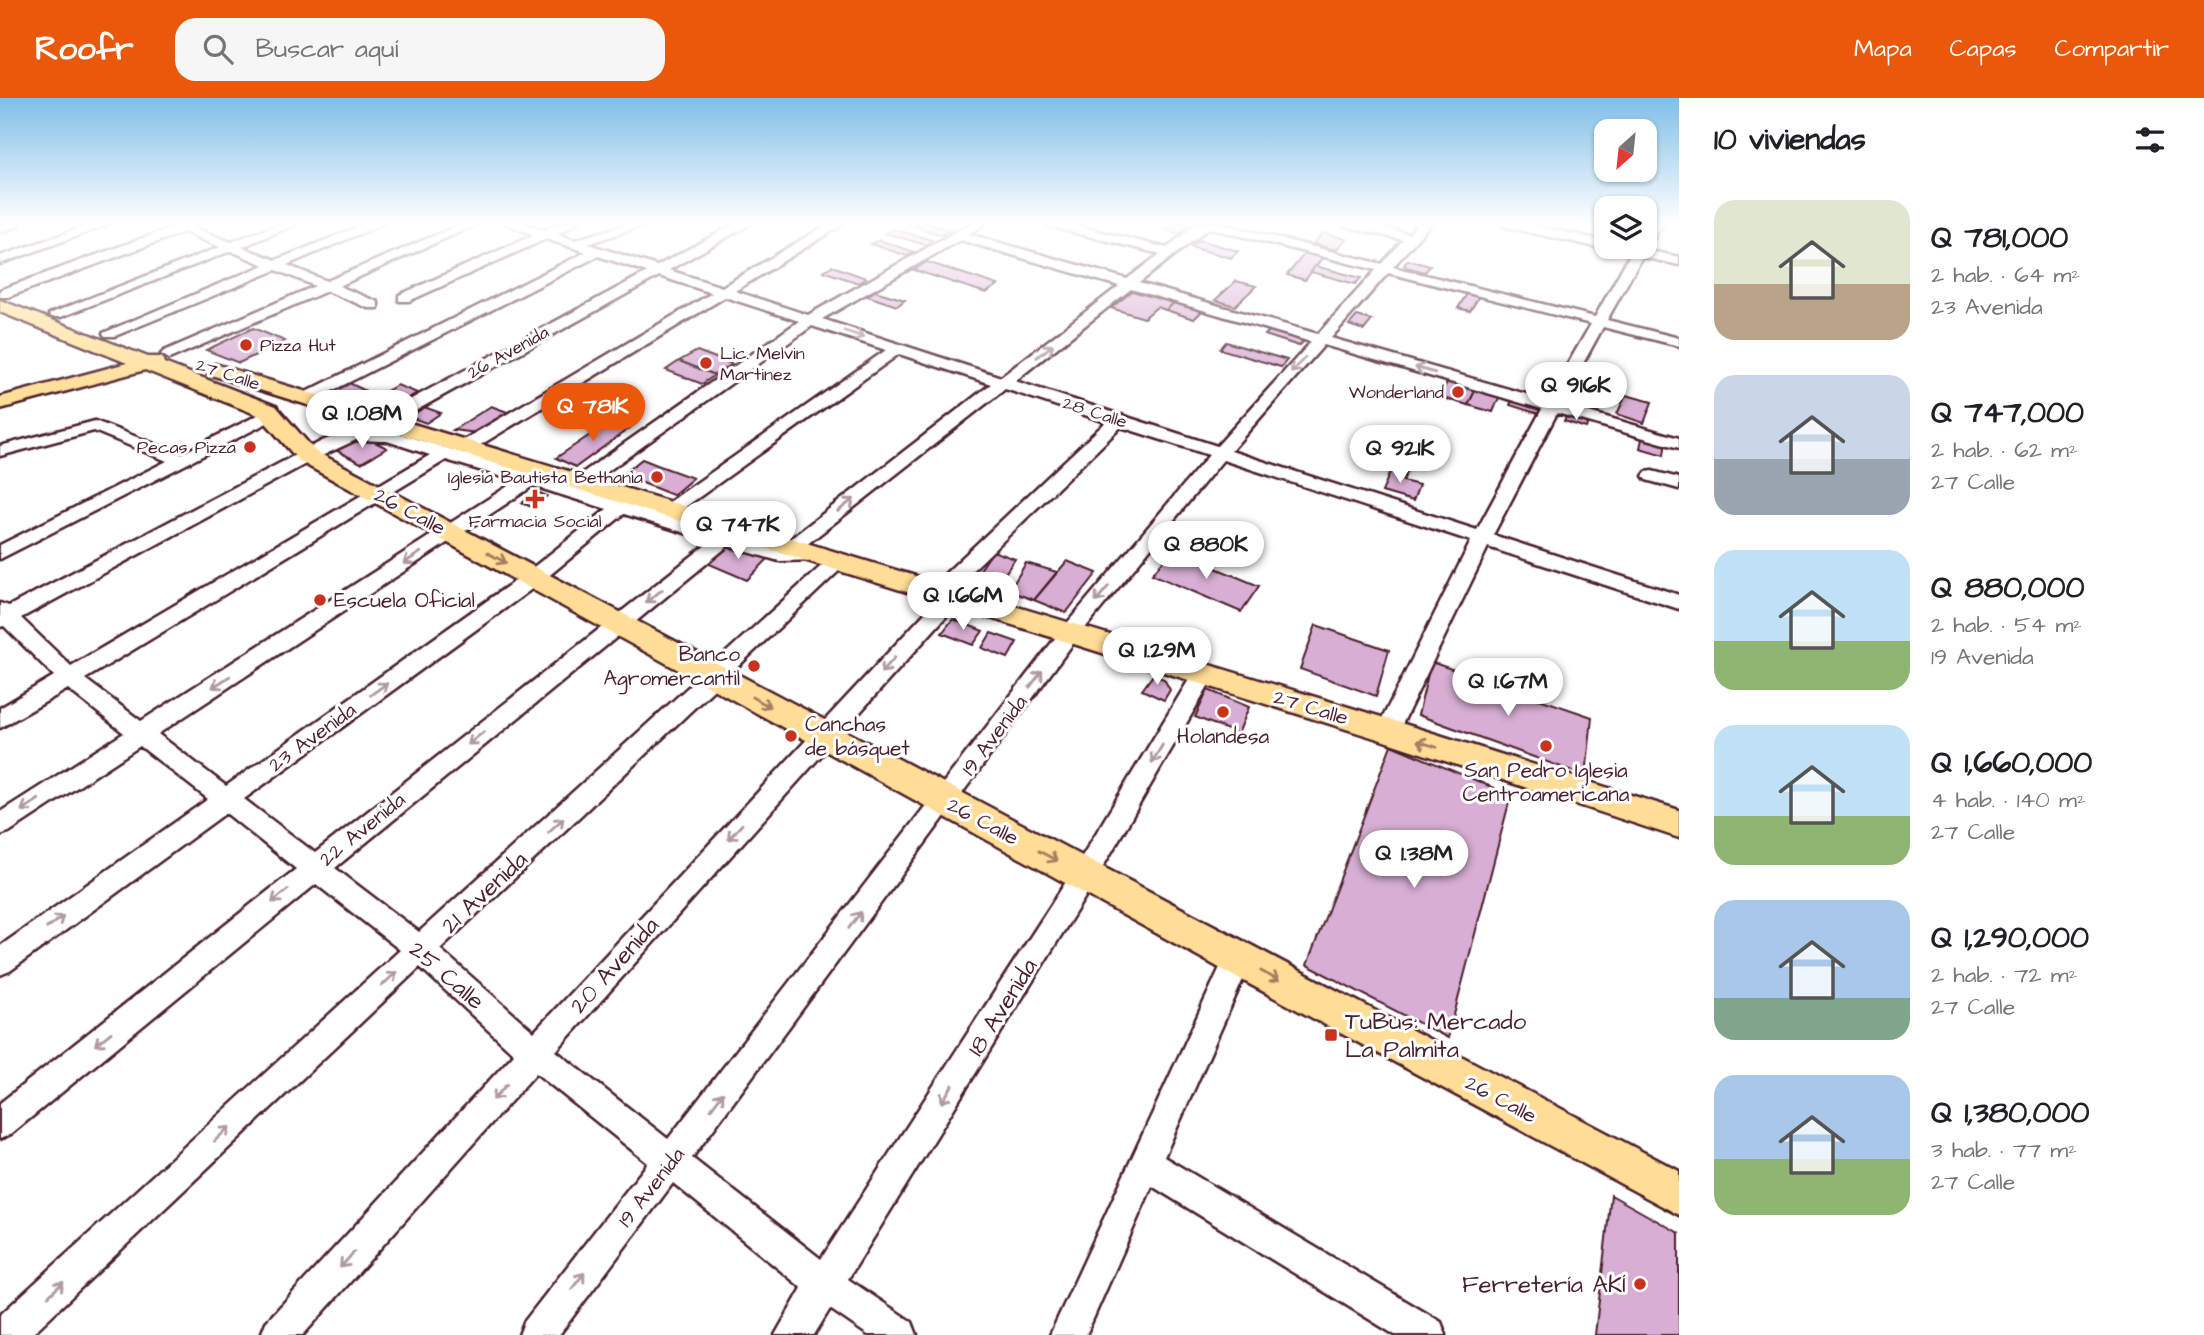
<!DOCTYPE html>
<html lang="es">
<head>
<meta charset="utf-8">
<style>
  body { margin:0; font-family:"Architects Daughter",sans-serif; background:#f6f6f6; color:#202124; height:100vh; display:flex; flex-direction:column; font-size:26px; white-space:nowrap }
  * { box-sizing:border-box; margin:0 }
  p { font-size:23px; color:#757577 }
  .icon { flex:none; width:38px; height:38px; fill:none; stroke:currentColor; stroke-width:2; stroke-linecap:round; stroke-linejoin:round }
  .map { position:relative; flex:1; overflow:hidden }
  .side { display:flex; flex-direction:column; background:#fff; width:525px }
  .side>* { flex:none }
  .needle { width:46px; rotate:207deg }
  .controls { position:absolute; left:1594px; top:21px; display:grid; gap:14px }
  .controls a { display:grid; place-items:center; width:63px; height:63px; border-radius:14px; background:#fff; box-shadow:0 2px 5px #0004; font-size:35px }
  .price { position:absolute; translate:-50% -60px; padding:0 16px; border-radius:24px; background:#fff; color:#222; font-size:23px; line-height:46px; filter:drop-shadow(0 2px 4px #0008) }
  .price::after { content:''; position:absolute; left:50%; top:42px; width:21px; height:16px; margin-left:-10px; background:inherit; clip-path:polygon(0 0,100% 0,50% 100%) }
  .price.active { background:#ea580c; color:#fff }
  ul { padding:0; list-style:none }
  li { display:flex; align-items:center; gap:21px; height:175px; padding:0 35px }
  li span { display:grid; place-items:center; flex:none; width:196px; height:140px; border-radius:21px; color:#555 }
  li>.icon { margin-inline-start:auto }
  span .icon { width:84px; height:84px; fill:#fffc; stroke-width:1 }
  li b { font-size:30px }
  h2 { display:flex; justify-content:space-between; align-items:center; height:84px; padding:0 35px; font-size:30px }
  header { display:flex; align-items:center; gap:42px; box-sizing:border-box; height:98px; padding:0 35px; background:#ea580c; color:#fff }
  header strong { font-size:33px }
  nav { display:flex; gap:38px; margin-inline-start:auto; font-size:24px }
  .search { width:490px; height:63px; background:#f6f6f6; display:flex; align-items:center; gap:18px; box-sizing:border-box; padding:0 24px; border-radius:21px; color:#757577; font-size:26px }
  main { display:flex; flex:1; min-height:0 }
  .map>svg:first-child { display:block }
</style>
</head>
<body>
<header>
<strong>Roofr</strong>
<div class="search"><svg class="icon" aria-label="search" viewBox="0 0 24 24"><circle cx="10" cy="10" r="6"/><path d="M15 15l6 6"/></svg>Buscar aquí</div>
<nav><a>Mapa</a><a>Capas</a><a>Compartir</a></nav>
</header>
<main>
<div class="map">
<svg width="1679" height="1237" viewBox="0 0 1679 1237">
  <rect width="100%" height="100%" fill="#fff"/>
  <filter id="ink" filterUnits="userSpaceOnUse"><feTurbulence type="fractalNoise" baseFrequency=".0143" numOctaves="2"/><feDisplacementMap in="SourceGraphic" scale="14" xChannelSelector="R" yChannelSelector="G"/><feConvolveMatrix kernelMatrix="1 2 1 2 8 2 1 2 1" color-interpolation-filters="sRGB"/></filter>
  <g filter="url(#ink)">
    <g fill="#d8aed4" stroke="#4a1f2b" stroke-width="2">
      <polygon points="903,125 928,125 950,132 942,137"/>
      <polygon points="1173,125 1192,125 1193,126 1180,136 1165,132"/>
      <polygon points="892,131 932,142 926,147 885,135"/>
      <polygon points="1323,135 1346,141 1336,152 1313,146"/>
      <polygon points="879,142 914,154 907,158 871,146"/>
      <polygon points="1199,142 1238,153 1231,160 1191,149"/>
      <polygon points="1306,154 1324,158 1305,182 1287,177"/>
      <polygon points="1408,162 1430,168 1425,174 1406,169 1404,167"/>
      <polygon points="927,164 998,187 986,195 914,172"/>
      <polygon points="832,168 866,180 858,185 823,173"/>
      <polygon points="1315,168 1361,180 1355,186 1311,174"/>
      <polygon points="1236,183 1256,188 1235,208 1215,202"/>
      <polygon points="1135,191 1176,203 1166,212 1157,209 1144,220 1111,210"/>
      <polygon points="875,193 905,202 897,208 867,198"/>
      <polygon points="1468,194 1480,197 1470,213 1458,210"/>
      <polygon points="1176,203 1204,211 1194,221 1166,212"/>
      <polygon points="1357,218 1372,222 1364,232 1349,227"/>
      <polygon points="1274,228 1306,241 1299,248 1265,237"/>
      <polygon points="253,230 285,243 239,265 206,252"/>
      <polygon points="1226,244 1287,262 1281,269 1220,251"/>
      <polygon points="697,253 732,266 715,277 679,263"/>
      <polygon points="679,263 715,277 702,286 666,272"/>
      <polygon points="1449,281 1477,289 1468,307 1439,299"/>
      <polygon points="349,285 364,292 339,305 323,298"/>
      <polygon points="397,287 417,295 384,314 364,306"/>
      <polygon points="1477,289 1501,295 1493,314 1468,307"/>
      <polygon points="1626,297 1652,304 1644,325 1617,316"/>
      <polygon points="1514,299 1542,309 1539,316 1510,307"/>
      <polygon points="491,308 510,315 477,335 453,332"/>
      <polygon points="424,309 441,315 426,325 410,319"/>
      <polygon points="1566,319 1588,325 1586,330 1564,323"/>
      <polygon points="612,322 631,329 576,369 556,360"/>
      <polygon points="1643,336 1666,343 1664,357 1640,350"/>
      <polygon points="369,341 387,350 361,365 337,353 355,343"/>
      <polygon points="642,361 657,367 693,380 673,397 622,377"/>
      <polygon points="1392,369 1407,373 1403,383 1419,387 1413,403 1382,394"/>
      <polygon points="537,394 547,398 532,409 522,405"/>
      <polygon points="738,448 769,460 747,482 707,465 723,450"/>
      <polygon points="1172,452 1259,488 1241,514 1152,476"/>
      <polygon points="993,453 1015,461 997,487 975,479"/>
      <polygon points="1067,463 1097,475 1066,515 1034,502"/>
      <polygon points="1026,465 1057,474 1034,502 1009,493"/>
      <polygon points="953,521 983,533 973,547 942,535"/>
      <polygon points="1316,527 1389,552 1376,598 1300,571"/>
      <polygon points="991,535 1017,544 1008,560 982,550"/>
      <polygon points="1431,564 1592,619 1586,678 1418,617"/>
      <polygon points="1153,577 1164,581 1170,592 1164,602 1142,592"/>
      <polygon points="1208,592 1249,609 1238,636 1195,619"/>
      <polygon points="1391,647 1511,697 1448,940 1307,867"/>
      <polygon points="1611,1097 1679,1135 1679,1237 1595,1237"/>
    </g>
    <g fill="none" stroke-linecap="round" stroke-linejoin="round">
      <defs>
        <g id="minor">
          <polygon points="21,125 19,128 0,134 0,126"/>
          <polygon points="95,125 113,125 0,166 0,158"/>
          <polygon points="167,125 196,125 195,130 231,144 282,125 299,125 242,149 276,162 368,125 385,125 287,167 327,183 464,125 480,125 339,188 378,204 378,210 368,210 327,193 169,261 161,256 164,253 315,188 276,172 115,238 105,238 103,235 264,167 231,153 61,219 51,219 49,216 220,149 184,134 8,199 0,199 0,192 173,129"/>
          <path d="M 504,125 L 522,125 L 545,132 L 561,125 L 577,125 L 557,136 L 575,142 L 631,125 L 650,125 L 588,146 L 657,168 L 737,125 L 752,125 L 669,172 L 722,189 L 830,125 L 845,125 L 735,193 L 808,217 L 971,125 L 986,125 L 969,136 L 1127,181 L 1160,156 L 1048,128 L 1046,125 L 1066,125 L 1167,150 L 1197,125 L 1218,125 L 1382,166 L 1403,142 L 1344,128 L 1342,125 L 1363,125 L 1409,136 L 1418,125 L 1431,125 L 1393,169 L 1595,219 L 1630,156 L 1619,154 L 1619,149 L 1645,149 L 1645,135 L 1652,125 L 1664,125 L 1646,152 L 1679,159 L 1679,167 L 1642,159 L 1607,222 L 1679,240 L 1679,248 L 1603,229 L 1561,306 L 1679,340 L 1679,350 L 1557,315 L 1493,437 L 1679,497 L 1679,511 L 1488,449 L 1396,639 L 1388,642 L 1380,639 L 1376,633 L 1471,443 L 1223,362 L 1077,540 L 692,1060 L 821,1161 L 1075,770 L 1196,570 L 1204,568 L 1212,570 L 1215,576 L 1093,786 L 848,1181 L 912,1224 L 917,1237 L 868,1237 L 830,1211 L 814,1237 L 775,1237 L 802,1190 L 673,1085 L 559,1237 L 519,1237 L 524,1224 L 648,1065 L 536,975 L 303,1237 L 261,1237 L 266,1224 L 514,956 L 420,869 L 31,1237 L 0,1237 L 0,1217 L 400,852 L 316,786 L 11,1036 L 0,1041 L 0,1005 L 296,771 L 226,715 L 10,873 L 0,877 L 0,848 L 208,701 L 140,648 L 9,734 L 0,737 L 0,714 L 124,635 L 68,591 L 0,630 L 0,610 L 54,578 L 4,528 L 0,529 L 0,505 L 9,508 L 322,343 C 347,332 369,329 396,335 L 784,451 L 785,445 L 991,286 L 899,256 L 677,415 L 665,415 L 662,411 L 665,407 L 886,252 L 812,228 L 587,388 L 575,388 L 572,384 L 575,380 L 799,223 L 725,199 L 472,352 L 460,352 L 457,348 L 460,344 L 712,195 L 659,178 L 388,328 L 376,328 L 374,324 L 376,320 L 647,174 L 598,158 L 310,304 L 298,304 L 296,301 L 298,298 L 586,154 L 546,141 L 409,203 L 399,203 L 399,197 L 534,137 ZM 1209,130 L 1376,172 L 1318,236 L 1139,185 ZM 960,142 L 1119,188 L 1001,279 L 822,221 ZM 1388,175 L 1591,226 L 1547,302 L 1331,240 ZM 1131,191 L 1311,244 L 1217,348 L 1015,283 ZM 1324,247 L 1542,311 L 1477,432 L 1231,353 ZM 1005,291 L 1106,324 L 930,490 L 927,495 L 930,500 L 938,501 L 534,934 L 440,851 L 844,468 L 847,464 L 844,460 L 830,460 L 419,834 L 335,770 L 728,448 L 779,463 L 825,462 L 828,458 L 825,454 L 801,451 ZM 1121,329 L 1209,357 L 1063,530 L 668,1041 L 556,953 L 959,504 L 962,499 L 959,494 L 952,492 ZM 356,342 L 387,343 L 430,357 L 71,568 L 21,520 L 313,362 ZM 446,362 L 516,383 L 141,623 L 85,581 ZM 533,388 L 607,411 L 526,475 L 226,688 L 158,636 ZM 624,416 L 711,443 L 315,755 L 244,701 L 540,485 Z"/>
          <polygon points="1499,125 1522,125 1606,143 1606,149 1611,149 1606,151 1505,129"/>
          <polygon points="268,308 276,313 271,323 0,461 0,447 167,363 94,333 0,358 0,348 95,323 181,356 258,317 262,310"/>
          <polygon points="1652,373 1679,380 1679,391 1646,382 1643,378 1646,374"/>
          <polygon points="1238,848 1248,852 1252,861 1164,1059 1441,1224 1446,1237 1395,1237 1152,1088 1086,1237 1050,1237 1228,852"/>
        </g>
        <g id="major">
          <polygon points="0,202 148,259 162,259 164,265 276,308 315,353 1679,1073 1679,1117 1225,873 299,363 260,318 145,272 0,311 0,299 127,265 0,214"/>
          <polygon points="215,266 1388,621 1679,712 1679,740 1381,642 208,276 205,272 208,268"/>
        </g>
      </defs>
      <use href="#minor" stroke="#4a1f2b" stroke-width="5"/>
      <use href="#major" stroke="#4a1f2b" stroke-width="5"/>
      <use href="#minor" fill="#fff" fill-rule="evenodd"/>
      <use href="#major" fill="#ffdd96" fill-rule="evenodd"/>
    </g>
    <defs><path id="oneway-shaft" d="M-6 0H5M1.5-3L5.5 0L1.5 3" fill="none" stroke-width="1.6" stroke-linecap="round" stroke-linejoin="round" transform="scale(1.75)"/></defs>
    <g stroke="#ae9aa0">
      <use href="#oneway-shaft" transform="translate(854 236) rotate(18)"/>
      <use href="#oneway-shaft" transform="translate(1045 253) rotate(-38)"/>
      <use href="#oneway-shaft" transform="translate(1298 267) rotate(132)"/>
      <use href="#oneway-shaft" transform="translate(1425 272) rotate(-164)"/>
      <use href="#oneway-shaft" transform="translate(846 407) rotate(-38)"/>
      <use href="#oneway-shaft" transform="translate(412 460) rotate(147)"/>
      <use href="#oneway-shaft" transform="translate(1102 496) rotate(130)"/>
      <use href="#oneway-shaft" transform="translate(654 498) rotate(142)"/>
      <use href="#oneway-shaft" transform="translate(888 567) rotate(133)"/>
      <use href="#oneway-shaft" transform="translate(1036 581) rotate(-53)"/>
      <use href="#oneway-shaft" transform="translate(221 584) rotate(147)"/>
      <use href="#oneway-shaft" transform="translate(379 591) rotate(-36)"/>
      <use href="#oneway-shaft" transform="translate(476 640) rotate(141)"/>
      <use href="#oneway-shaft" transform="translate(1157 656) rotate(121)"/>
      <use href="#oneway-shaft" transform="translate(30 707) rotate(147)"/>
      <use href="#oneway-shaft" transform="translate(556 727) rotate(-43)"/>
      <use href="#oneway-shaft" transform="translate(735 734) rotate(132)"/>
      <use href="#oneway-shaft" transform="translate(280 798) rotate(141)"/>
      <use href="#oneway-shaft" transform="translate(855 822) rotate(-53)"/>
      <use href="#oneway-shaft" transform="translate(55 824) rotate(-36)"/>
      <use href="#oneway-shaft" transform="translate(389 881) rotate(-43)"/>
      <use href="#oneway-shaft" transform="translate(103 941) rotate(141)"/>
      <use href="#oneway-shaft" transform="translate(500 994) rotate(132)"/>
      <use href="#oneway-shaft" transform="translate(947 996) rotate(122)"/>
      <use href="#oneway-shaft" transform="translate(717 1003) rotate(-53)"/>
      <use href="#oneway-shaft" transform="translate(222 1036) rotate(-43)"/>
      <use href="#oneway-shaft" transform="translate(347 1162) rotate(132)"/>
      <use href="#oneway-shaft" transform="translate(578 1183) rotate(-52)"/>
      <use href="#oneway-shaft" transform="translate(56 1191) rotate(-43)"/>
    </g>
    <g stroke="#a47e60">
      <use href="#oneway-shaft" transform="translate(497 460) rotate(28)"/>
      <use href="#oneway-shaft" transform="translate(761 604) rotate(28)"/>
      <use href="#oneway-shaft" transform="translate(1427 646) rotate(-162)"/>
      <use href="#oneway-shaft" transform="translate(1048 758) rotate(28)"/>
      <use href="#oneway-shaft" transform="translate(1270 878) rotate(28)"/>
    </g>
  </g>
  <linearGradient id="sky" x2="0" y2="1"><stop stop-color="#80bee7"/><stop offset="0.42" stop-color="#fff"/><stop offset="1" stop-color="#fff" stop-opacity="0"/></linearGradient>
  <rect width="1679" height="298" fill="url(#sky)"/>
  <g fill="#c8321e" stroke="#fff" stroke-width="2.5">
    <circle cx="246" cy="247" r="7"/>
    <circle cx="706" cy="265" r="7"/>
    <circle cx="1458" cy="294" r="7"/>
    <circle cx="250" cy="349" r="7"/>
    <circle cx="657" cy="379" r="7"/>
    <path d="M531.5 390.5h7v7h7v7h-7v7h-7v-7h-7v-7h7z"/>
    <circle cx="320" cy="502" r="7"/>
    <circle cx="754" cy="568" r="7"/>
    <circle cx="1223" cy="614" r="7"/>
    <circle cx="791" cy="638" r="7"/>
    <circle cx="1546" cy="648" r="7"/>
    <rect x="1324" y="930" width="14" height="14" rx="3.5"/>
    <circle cx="1640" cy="1186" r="7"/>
  </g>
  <g text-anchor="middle" stroke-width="6" stroke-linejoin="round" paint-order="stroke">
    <g font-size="18" fill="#4a1f2b" stroke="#fff" text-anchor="end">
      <text x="260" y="253" text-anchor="start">Pizza Hut</text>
      <text x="720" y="261" text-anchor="start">Lic. Melvin<tspan x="720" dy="21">Martinez</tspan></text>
      <text x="1444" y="300">Wonderland</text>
      <text x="236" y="355">Pecas Pizza</text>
      <text x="643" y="385">Iglesia Bautista Bethania</text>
      <text x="535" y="429" text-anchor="middle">Farmacia Social</text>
    </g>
    <g font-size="18" fill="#4a1f2b" stroke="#fff">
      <text transform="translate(508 254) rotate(-29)" y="6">26 Avenida</text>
      <text transform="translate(228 276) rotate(18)" y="6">27 Calle</text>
      <text transform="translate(1095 314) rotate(18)" y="6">28 Calle</text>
    </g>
    <g font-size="21" fill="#4a1f2b" stroke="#fff">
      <text transform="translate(410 413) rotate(28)" y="7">26 Calle</text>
      <text transform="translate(1311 609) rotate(17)" y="7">27 Calle</text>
      <text transform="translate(994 637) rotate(-53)" y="7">19 Avenida</text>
      <text transform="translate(312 639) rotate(-36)" y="7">23 Avenida</text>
      <text transform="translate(983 723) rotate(28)" y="7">26 Calle</text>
      <text transform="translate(362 731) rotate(-39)" y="7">22 Avenida</text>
      <text transform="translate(1501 1001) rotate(28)" y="7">26 Calle</text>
      <text transform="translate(651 1089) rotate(-52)" y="7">19 Avenida</text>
    </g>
    <g font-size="21" fill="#4a1f2b" stroke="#fff" text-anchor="start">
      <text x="334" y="509">Escuela Oficial</text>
      <text x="740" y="563" text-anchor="end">Banco<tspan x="740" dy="24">Agromercantil</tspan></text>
      <text x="805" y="633">Canchas<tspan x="805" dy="24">de básquet</tspan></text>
      <text x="1223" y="645" text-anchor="middle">Holandesa</text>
      <text x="1546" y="679" text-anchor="middle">San Pedro Iglesia<tspan x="1546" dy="24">Centroamericana</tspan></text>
    </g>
    <g font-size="24" fill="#4a1f2b" stroke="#fff">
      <text transform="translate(484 794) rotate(-43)" y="8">21 Avenida</text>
      <text transform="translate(614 867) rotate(-48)" y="8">20 Avenida</text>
      <text transform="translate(447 877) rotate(41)" y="8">25 Calle</text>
      <text transform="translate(1002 909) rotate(-58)" y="8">18 Avenida</text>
    </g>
    <g font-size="24" fill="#4a1f2b" stroke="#fff" text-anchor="start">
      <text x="1345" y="931">TuBus: Mercado<tspan x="1345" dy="28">La Palmita</tspan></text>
      <text x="1626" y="1194" text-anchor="end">Ferretería AKÍ</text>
    </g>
  </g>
</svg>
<div class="controls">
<a><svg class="needle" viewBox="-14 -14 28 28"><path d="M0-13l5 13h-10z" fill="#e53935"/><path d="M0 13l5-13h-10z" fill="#757577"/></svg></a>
<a><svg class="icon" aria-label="layers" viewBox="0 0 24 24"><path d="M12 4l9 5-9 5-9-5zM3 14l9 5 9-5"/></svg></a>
</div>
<b class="price" style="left:1576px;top:324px">Q 916K</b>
<b class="price active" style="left:593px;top:345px">Q 781K</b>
<b class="price" style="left:362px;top:352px">Q 1.08M</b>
<b class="price" style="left:1400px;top:387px">Q 921K</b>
<b class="price" style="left:738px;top:463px">Q 747K</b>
<b class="price" style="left:1206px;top:483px">Q 880K</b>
<b class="price" style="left:963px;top:534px">Q 1.66M</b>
<b class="price" style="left:1157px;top:589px">Q 1.29M</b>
<b class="price" style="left:1508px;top:620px">Q 1.67M</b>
<b class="price" style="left:1414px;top:792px">Q 1.38M</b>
</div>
<section class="side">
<h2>10 viviendas<svg class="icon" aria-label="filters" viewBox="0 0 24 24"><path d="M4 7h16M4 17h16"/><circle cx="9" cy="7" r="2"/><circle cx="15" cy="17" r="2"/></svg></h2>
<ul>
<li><span style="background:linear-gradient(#dfe7d0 60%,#b9a48a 0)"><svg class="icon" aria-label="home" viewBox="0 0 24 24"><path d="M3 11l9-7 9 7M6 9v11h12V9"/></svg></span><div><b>Q 781,000</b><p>2 hab. · 64 m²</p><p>23 Avenida</p></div></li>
<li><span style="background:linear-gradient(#c9d6e8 60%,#9aa5b1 0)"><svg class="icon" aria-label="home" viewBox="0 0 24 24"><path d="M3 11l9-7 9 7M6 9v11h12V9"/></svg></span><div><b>Q 747,000</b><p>2 hab. · 62 m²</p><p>27 Calle</p></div></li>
<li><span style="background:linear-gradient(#bfe0f5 65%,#8fb573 0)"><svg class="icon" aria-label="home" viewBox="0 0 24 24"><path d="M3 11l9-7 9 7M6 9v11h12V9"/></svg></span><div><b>Q 880,000</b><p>2 hab. · 54 m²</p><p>19 Avenida</p></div></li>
<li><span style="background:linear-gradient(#bfe0f5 65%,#8fb573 0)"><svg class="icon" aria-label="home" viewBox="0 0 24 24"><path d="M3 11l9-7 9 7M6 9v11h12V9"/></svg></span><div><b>Q 1,660,000</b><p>4 hab. · 140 m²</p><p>27 Calle</p></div></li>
<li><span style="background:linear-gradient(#a9c7e8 70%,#7fa58c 0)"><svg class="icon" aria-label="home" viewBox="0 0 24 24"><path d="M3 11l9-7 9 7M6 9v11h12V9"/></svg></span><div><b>Q 1,290,000</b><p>2 hab. · 72 m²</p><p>27 Calle</p></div></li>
<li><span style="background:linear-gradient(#a9c7e8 60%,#8fb573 0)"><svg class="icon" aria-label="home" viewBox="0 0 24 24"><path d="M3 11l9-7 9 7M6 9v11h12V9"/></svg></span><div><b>Q 1,380,000</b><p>3 hab. · 77 m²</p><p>27 Calle</p></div></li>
</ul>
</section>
</main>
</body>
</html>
